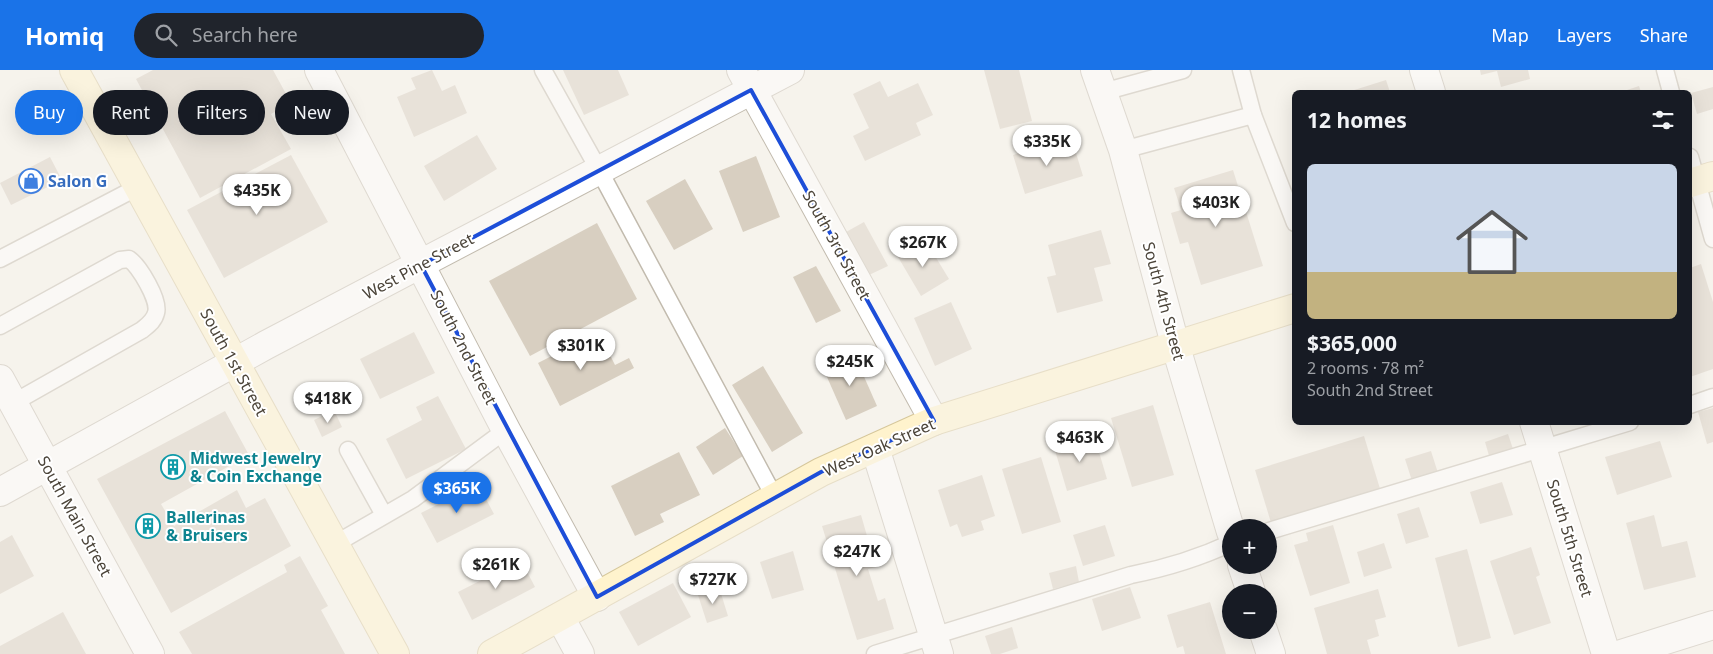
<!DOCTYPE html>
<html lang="en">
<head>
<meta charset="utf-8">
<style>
  body { margin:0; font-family:"Noto Sans",sans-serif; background:#20242c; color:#f1f3f6; height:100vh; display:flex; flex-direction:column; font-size:19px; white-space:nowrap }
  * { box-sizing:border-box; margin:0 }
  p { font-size:16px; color:#9ea1a6 }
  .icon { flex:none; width:28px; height:28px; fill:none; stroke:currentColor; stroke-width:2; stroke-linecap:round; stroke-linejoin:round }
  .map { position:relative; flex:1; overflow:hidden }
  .sheet { position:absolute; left:1292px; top:20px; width:400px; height:335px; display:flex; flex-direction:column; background:#171b24; border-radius:8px; box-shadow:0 5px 20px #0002 }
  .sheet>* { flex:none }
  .banner { position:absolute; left:15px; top:20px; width:475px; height:45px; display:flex; gap:10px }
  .fabs { position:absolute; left:1222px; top:449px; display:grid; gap:10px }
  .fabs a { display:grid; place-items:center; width:55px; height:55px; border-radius:50%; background:#171b24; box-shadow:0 5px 20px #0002; font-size:25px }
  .price { position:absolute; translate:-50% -42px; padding:0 11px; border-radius:18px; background:#fff; color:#222; font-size:16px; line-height:32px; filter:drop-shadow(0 1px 2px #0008) }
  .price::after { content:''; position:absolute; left:50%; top:30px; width:15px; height:11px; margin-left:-8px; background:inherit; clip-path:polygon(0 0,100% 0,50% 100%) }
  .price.current { background:#1a73e8; color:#fff }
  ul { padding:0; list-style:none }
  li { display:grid; align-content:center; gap:10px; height:265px; padding:0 15px }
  li span { display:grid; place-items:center; height:155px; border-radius:8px; color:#555 }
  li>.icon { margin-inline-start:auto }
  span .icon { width:90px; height:90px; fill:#fffc; stroke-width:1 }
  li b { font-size:21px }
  h2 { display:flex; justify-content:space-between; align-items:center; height:60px; padding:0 15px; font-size:21px }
  .pill { padding:0 18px; border-radius:22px; background:#171b24; box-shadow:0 5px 20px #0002; font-size:18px; line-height:45px }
  .pill.current { background:#1a73e8; color:#fff }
  header { display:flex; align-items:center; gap:30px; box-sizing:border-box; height:70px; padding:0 25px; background:#1a73e8; color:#fff }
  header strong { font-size:24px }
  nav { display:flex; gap:28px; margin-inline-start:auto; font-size:18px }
  .search { width:350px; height:45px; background:#20242c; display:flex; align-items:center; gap:12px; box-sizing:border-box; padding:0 18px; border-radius:28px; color:#9ea1a6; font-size:19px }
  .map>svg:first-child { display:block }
</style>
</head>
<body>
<header>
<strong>Homiq</strong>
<div class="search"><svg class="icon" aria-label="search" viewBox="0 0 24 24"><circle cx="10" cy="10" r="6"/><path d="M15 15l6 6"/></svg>Search here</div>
<nav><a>Map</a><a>Layers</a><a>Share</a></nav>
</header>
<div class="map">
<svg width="1713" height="584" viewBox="0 0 1713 584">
  <rect width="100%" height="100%" fill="#f6f3ec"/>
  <g fill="#d8cfc1">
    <polygon points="153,0 273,0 291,33 271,44 291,79 200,128 136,9"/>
    <polygon points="432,0 442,21 455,15 467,43 414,67 397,27 416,19 411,8"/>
    <polygon points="563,0 618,0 629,25 584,45"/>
    <polygon points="984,0 1019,0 1032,51 1000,59"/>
    <polygon points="1480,0 1528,0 1530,9 1501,17 1497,1 1481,5"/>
    <polygon points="1386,10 1390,22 1348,22"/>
    <polygon points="880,11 888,27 918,13 933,45 916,53 921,65 865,91 853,66 869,58 853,24"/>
    <polygon points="1639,16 1641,22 1621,22"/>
    <polygon points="1713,17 1713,39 1697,44 1691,23"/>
    <polygon points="477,65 497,99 444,131 424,96"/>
    <polygon points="1062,69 1067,86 1076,83 1083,106 1025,124 1013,85"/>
    <polygon points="291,85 328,152 224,208 187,140"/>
    <polygon points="756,86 780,147 743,162 719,101"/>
    <polygon points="50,87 62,110 11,135 0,113"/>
    <polygon points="1233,100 1263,196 1201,215 1188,172 1180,174 1171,143 1181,140 1174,118"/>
    <polygon points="685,109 713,159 674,180 646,131"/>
    <polygon points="864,152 888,196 869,205 846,162"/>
    <polygon points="597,153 637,229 530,286 489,211"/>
    <polygon points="1101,160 1111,194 1094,198 1103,231 1057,243 1047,207 1056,205 1048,175"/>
    <polygon points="926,171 949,209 921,226 898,187"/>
    <polygon points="1701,194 1713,232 1713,299 1690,307 1690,198"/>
    <polygon points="816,196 841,241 816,253 793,207"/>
    <polygon points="951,232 972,279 935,296 914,248"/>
    <polygon points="414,262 435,303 380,329 360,289"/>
    <polygon points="585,269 591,280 604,273 615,295 629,288 634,298 560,336 538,293"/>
    <polygon points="854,284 877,336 846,350 823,298"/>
    <polygon points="763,296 803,363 772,382 732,315"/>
    <polygon points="438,326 466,379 406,409 386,369 422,350 416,337"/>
    <polygon points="1153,335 1174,405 1132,417 1111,348"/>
    <polygon points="1713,338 1713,372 1707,374 1698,342"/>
    <polygon points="334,340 342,357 322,367 314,350"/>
    <polygon points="225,341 249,385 161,434 174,456 237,420 246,438 265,428 291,476 171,543 97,409"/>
    <polygon points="725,358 743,386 713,405 696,377"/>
    <polygon points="1508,364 1514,382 1490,389 1485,372"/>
    <polygon points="1094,365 1107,409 1067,421 1054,377"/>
    <polygon points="1364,366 1381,422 1272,456 1255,400"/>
    <polygon points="1660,371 1672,407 1617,425 1605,387"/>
    <polygon points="1431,381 1438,403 1412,411 1405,389"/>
    <polygon points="679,382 700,425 660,444 664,452 635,466 611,416"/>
    <polygon points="1041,387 1061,452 1022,464 1002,399"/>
    <polygon points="982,405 995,446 981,451 984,460 962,467 957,454 950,457 938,420"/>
    <polygon points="1502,412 1513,445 1480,454 1470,422"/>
    <polygon points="478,414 494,444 437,473 421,443"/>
    <polygon points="1419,437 1429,467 1406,474 1397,444"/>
    <polygon points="861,445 876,497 868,499 878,531 885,528 894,559 857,570 822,456"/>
    <polygon points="1654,445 1662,477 1687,471 1696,507 1644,520 1626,453"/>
    <polygon points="1105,455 1115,486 1083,496 1073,465"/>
    <polygon points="1333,455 1350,513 1310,526 1294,475 1308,471 1306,463"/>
    <polygon points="12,465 34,506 0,524 0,472"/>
    <polygon points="1384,473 1392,498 1364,507 1357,482"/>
    <polygon points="1531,477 1540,505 1536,507 1551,553 1514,565 1490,491"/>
    <polygon points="1467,479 1491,568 1458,577 1435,488"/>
    <polygon points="793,481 804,520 772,529 760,492"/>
    <polygon points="300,486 328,536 321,540 345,584 192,584 179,562 287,502 284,495"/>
    <polygon points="521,490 535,517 472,550 458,522"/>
    <polygon points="1076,496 1079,512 1053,519 1049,503"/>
    <polygon points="673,513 691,547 638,576 619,542"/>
    <polygon points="719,517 728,546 707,553 698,525"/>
    <polygon points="1130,517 1141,548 1102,561 1092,529"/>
    <polygon points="1378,519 1386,547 1375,550 1379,566 1367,570 1371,584 1327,584 1314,538"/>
    <polygon points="1210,532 1226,584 1185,584 1183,576 1177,578 1167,545"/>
    <polygon points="63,542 86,584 0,584 0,576"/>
    <polygon points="1012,557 1018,578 1000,584 991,584 985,566"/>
  </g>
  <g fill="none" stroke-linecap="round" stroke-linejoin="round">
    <defs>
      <g id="service">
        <polyline points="543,0 599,100 775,428"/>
        <polyline points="1665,0 1671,22"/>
        <polyline points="1103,22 1183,0"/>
        <polyline points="1253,45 1295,153"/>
        <polyline points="1123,80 1253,45 1241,0"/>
        <polyline points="1690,87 1713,169"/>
        <polyline points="0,189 138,117"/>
        <path d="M 0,256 L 120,190 L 129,189 C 139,196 160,230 156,243 C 154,251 148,255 142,260 L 13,333"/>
        <polyline points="1690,335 1713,327"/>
        <polyline points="348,380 384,445"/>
        <polyline points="1269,461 1630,352"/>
        <polyline points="335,474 413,429 506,360"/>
        <path d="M 875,584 L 1131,505 C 1166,498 1199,488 1231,473"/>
      </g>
      <g id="minor">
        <polyline points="319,0 506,360 597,527"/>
        <polyline points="741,0 934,351"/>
        <polyline points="1095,0 1123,80 1175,274 1231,462"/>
        <polyline points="1424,0 1431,22"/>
        <polyline points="0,309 150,584"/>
        <polyline points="1534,352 1606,584"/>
        <polyline points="875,378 939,584"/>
        <polyline points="0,422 266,275 790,0"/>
        <polyline points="1242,495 1251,522"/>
        <polyline points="560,547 580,584"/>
        <polyline points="1263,560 1271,584"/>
        <polyline points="1621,584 1713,555"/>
      </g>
      <g id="secondary">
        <polyline points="74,0 395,584"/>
        <polyline points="1690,113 1713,106"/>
        <polyline points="492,584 821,402 934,351 1295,238"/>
      </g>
    </defs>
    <use href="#service" stroke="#c2bbae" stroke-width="19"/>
    <use href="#minor" stroke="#c2bbae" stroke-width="30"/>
    <use href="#secondary" stroke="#d6c79b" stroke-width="30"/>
    <use href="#service" stroke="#fff" stroke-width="16"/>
    <use href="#minor" stroke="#fff" stroke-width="28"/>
    <use href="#secondary" stroke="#fff3cd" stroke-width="28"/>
  </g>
  <path d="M0 0H1713V584H0ZM 751,20 L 934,351 L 821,402 L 597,527 L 421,195 Z" fill="#f6f3ec" fill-opacity=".55" fill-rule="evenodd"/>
  <path fill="none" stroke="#1d4ed8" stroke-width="4" stroke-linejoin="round" d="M 751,20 L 934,351 L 821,402 L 597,527 L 421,195 Z"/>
  <defs>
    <symbol id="shop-ring" viewBox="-11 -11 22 22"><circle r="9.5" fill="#fff" stroke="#3f7fe0" stroke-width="1.5"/><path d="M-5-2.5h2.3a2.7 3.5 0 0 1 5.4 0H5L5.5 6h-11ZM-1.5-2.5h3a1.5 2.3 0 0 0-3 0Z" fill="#3f7fe0"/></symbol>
    <symbol id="building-ring" viewBox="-11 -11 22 22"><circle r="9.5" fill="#fff" stroke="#0f9aa8" stroke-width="1.5"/><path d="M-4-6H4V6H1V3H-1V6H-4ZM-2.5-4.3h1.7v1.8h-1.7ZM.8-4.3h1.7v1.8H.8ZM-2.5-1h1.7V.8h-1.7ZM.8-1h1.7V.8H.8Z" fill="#0f9aa8"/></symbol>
  </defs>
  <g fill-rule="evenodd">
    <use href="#shop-ring" x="17" y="97" width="28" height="28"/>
    <use href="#building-ring" x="159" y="383" width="28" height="28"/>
    <use href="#building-ring" x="134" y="442" width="28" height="28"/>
  </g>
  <g text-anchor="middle" stroke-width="4" stroke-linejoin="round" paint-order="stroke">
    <g font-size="16" font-weight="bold" fill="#366cbe" stroke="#fff" text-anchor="start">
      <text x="48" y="117">Salon G</text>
    </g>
    <g font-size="16" fill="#4b4439" stroke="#fff">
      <text transform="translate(837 175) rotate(61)" y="6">South 3rd Street</text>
      <text transform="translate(418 196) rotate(-28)" y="6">West Pine Street</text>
      <text transform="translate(1164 231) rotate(75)" y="6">South 4th Street</text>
      <text transform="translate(464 277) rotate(63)" y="6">South 2nd Street</text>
      <text transform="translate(234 292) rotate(61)" y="6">South 1st Street</text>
      <text transform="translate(879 377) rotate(-24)" y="6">West Oak Street</text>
      <text transform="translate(75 446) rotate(61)" y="6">South Main Street</text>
      <text transform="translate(1570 468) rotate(73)" y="6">South 5th Street</text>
    </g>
    <g font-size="16" font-weight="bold" fill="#0d838f" stroke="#fff" text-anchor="start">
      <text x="190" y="394">Midwest Jewelry<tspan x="190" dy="18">&amp; Coin Exchange</tspan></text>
      <text x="166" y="453">Ballerinas<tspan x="166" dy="18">&amp; Bruisers</tspan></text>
    </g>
  </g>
</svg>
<div class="fabs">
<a>+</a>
<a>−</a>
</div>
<b class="price" style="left:1047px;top:97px">$335K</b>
<b class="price" style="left:257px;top:146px">$435K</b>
<b class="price" style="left:1216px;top:158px">$403K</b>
<b class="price" style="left:923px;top:198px">$267K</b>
<b class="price" style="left:581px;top:301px">$301K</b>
<b class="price" style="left:850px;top:317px">$245K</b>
<b class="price" style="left:328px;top:354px">$418K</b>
<b class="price" style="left:1080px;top:393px">$463K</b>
<b class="price current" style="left:457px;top:444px">$365K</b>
<b class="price" style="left:857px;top:507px">$247K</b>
<b class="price" style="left:496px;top:520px">$261K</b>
<b class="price" style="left:713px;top:535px">$727K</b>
<div class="banner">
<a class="pill current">Buy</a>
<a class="pill">Rent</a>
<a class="pill">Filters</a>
<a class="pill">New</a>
</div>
<section class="sheet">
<h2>12 homes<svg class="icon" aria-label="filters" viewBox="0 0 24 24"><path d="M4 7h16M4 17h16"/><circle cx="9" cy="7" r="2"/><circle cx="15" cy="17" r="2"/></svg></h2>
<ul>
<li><span style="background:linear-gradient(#c9d6e8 70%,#c2b280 0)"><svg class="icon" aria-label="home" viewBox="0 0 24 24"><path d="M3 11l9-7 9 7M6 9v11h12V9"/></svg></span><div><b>$365,000</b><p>2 rooms · 78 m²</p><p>South 2nd Street</p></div></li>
</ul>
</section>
</div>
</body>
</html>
